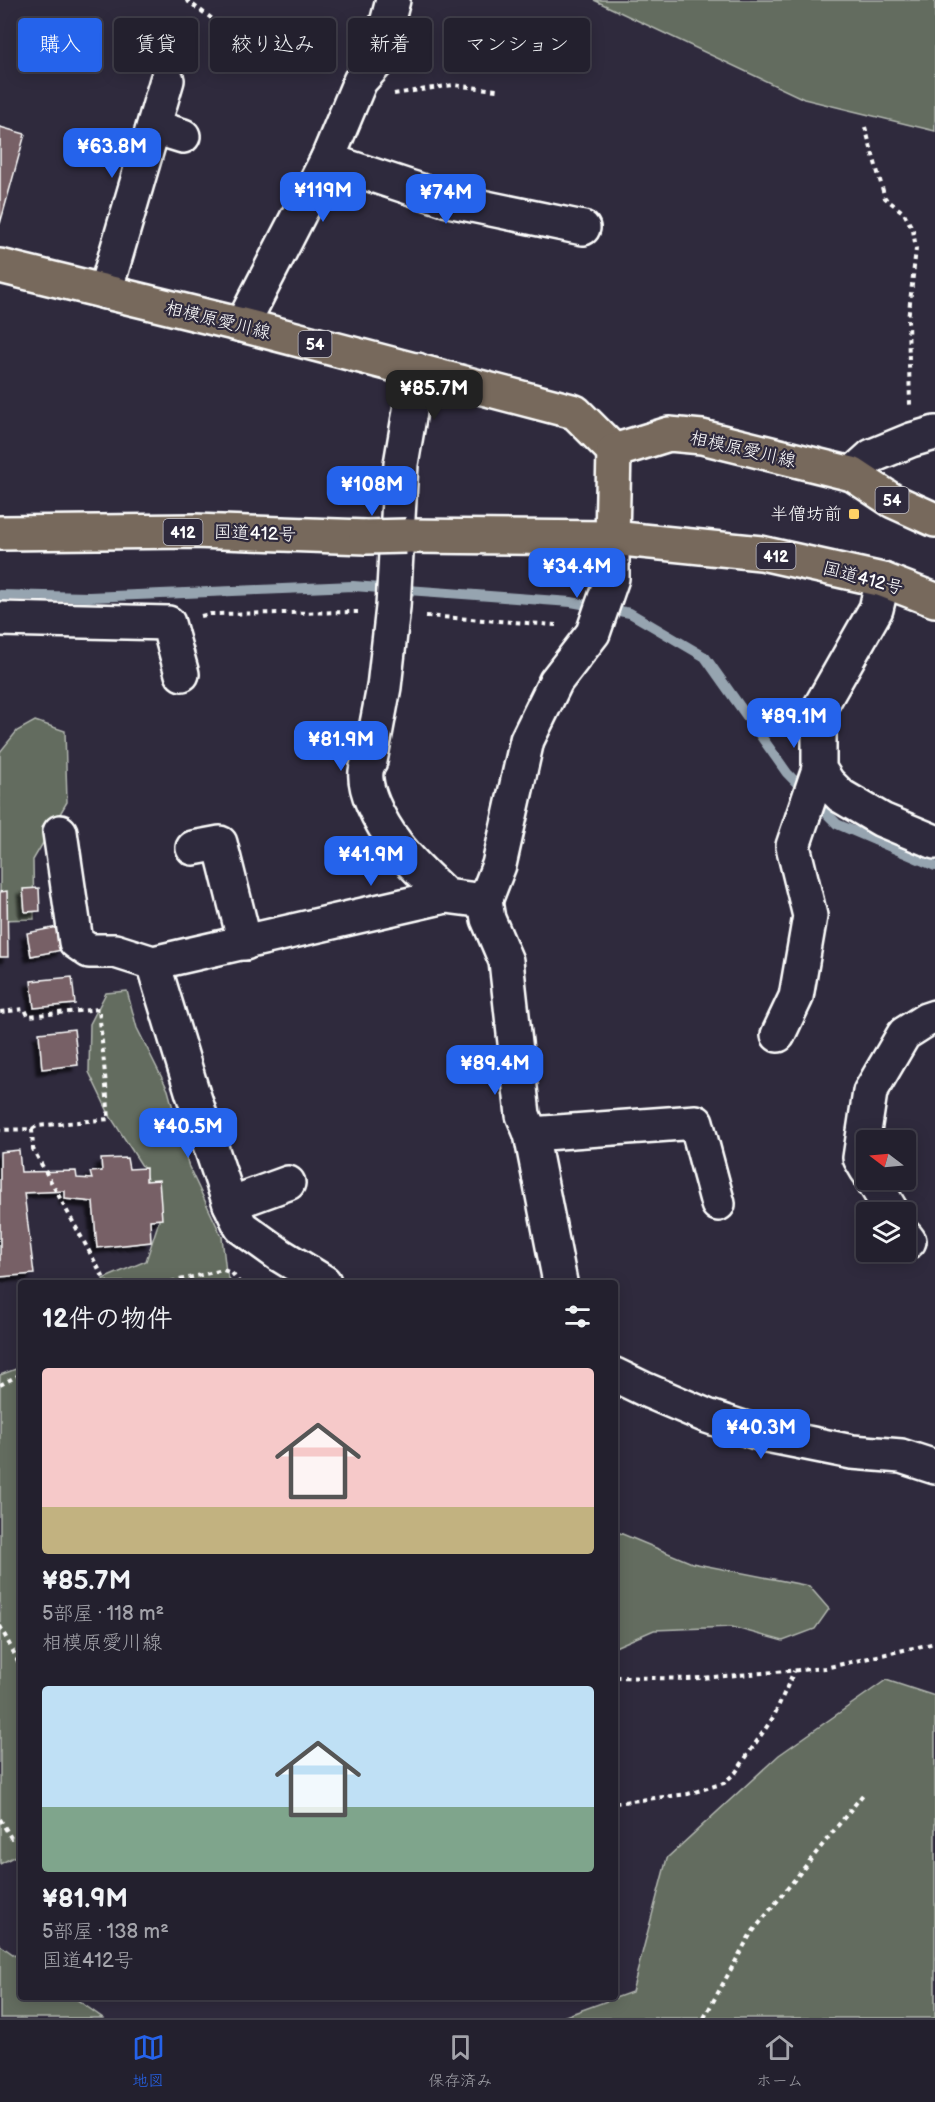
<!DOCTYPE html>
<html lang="ja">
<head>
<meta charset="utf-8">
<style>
  body { margin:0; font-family:"Balsamiq Sans","Klee One",sans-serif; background:#2b2836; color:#f1f3f6; height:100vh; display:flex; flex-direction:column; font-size:22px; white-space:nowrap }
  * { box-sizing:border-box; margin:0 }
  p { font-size:20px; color:#a3a3aa }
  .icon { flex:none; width:33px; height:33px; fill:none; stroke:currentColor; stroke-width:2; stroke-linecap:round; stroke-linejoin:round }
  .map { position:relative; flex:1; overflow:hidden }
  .drawer { position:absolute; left:18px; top:1280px; width:600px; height:720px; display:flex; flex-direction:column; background:#23202e; border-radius:6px; box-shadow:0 3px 15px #0003,0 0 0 2px #403e4a }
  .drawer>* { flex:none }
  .banner { position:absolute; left:18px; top:18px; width:600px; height:54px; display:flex; gap:12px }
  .needle { width:39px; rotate:286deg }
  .buttons { position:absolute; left:856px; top:1130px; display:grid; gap:12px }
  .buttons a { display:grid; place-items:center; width:60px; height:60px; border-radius:6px; background:#23202e; box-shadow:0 3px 15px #0003,0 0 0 2px #403e4a; font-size:30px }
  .price { position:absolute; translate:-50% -51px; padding:0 14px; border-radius:12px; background:#2563eb; color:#fff; font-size:20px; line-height:39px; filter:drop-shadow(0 2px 3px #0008) }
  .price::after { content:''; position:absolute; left:50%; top:36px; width:18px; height:14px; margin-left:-9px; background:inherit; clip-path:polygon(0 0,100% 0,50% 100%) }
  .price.current { background:#222; color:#fff }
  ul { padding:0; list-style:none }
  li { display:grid; align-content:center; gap:12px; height:318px; padding:0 24px }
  li span { display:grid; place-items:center; height:186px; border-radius:6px; color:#555 }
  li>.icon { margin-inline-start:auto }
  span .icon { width:108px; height:108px; fill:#fffc; stroke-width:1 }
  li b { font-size:26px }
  h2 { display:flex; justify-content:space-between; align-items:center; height:72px; padding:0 24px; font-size:26px }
  .pill { padding:0 21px; border-radius:6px; background:#23202e; box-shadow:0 3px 15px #0003,0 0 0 2px #403e4a; font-size:21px; line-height:54px }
  .pill.current { background:#2563eb; color:#fff }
  .tabs { display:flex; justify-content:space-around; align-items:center; height:84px; border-top:2px solid #403e4a; background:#23202e; font-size:16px; color:#a3a3aa }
  .tabs a { display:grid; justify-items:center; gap:3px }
  .tabs .current { color:#2563eb }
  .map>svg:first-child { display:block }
</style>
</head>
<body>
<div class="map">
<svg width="935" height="2018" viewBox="0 0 935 2018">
  <defs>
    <filter id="shadow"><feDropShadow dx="-5.5" dy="5.5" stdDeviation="1.5" flood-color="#0009"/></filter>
  </defs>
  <rect width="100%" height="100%" fill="#2f2a3d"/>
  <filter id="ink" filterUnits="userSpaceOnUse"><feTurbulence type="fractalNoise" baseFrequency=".0167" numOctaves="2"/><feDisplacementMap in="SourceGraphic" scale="12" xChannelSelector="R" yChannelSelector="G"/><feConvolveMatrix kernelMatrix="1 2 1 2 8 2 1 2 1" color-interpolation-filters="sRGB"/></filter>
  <g filter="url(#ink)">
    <g fill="#636c5f" stroke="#b1b6af" stroke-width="1.5">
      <polygon points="594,0 935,0 935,131 804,99"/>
      <polygon points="35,721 65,731 67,802 33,860 34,919 0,920 0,752 17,731"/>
      <polygon points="127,991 137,1028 168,1090 189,1167 222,1237 226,1272 231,1282 104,1282 103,1279 146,1261 159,1221 144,1169 110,1116 89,1072 90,1024 106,993"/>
      <polygon points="21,1367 21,1853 0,1864 0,1375"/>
      <polygon points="615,1531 692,1563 809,1586 829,1609 815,1629 783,1641 732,1627 654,1630 615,1647"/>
      <polygon points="886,1680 935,1696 935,2018 560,2018 632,1992 667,1858 779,1755"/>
      <polygon points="0,1945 21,1960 21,1996 73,1997 103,2018 0,2018"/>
    </g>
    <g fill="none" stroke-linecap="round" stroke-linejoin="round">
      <polyline stroke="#96a4b0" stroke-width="10" points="0,595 89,597 353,586 571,602 630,613 705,657 787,773 837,824 935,866"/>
    </g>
    <g fill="#776066" stroke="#fff" stroke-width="1.5" filter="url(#shadow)">
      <polygon points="0,127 25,134 0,224"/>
      <polygon points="39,888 40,911 25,912 23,889"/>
      <polygon points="7,891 8,957 0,957 0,892"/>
      <polygon points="58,927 62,950 31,956 27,933"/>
      <polygon points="72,977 75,1004 34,1008 31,981"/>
      <polygon points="74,1029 78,1065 42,1069 39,1033"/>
      <polygon points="19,1150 21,1172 76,1171 77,1178 92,1179 90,1172 102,1171 101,1159 127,1158 129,1169 146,1168 146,1181 159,1180 162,1219 150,1220 151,1242 97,1248 93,1202 65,1199 65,1191 24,1193 34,1274 0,1277 0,1152"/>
    </g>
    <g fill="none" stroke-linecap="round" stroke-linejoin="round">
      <defs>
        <g id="minor">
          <polyline points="154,127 183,136"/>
          <polyline points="327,160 448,200 583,228"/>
          <polyline points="105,292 167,80"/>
          <polyline points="242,325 327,160 360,81 377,62 393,0"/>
          <path d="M 417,370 L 401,464 L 393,607 L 384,687 L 370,761 C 355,781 384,828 397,845 C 411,864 430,880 446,896"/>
          <polyline points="852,474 872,456 911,440 935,433"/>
          <polyline points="883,580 876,609 819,709 819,769 828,783 841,796 882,820 935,842"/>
          <polyline points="0,619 168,623 182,674"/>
          <polyline points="60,832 76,942 89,951 115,951 153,963 446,896 485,901 499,865 527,740 556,681 593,633 612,578 612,538"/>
          <polyline points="193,848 220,843 245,943"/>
          <polyline points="485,901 488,919 506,961 523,1115 531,1134 560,1282"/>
          <polyline points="153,963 192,1091 230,1204 241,1227 280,1255 324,1282"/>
          <polyline points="778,1035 796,997 810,916 793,846 819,769"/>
          <polyline points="531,1134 696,1122 718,1204"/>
          <polyline points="867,1170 860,1158 870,1092 904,1034 926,1020 935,1017"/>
          <polyline points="872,1179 892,1212"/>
          <polyline points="230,1204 288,1183"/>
          <polyline points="906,1237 909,1241"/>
          <polyline points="615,1375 646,1390 707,1416 762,1434 852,1452 901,1456 935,1467"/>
        </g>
        <g id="major">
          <polyline points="0,266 242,325 575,412 614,451"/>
          <polyline points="614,451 669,434 702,437 852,474 893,501 935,520"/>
          <polyline points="612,538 614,451"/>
        </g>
        <g id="highway">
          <polyline points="0,533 194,531 366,537"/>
          <polyline points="406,536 612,538 761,553 883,580 935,600"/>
        </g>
      </defs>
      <use href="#minor" stroke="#fff" stroke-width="38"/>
      <use href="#major" stroke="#fff" stroke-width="38"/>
      <use href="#highway" stroke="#fff" stroke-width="38"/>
      <g stroke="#fff" stroke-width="4" stroke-dasharray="4.5 4.5" stroke-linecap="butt">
        <polyline points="186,0 259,52 328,71"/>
        <polyline points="394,94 453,85 497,90"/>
        <polyline points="865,127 885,198 904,213 913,230 916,249 908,320 910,405"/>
        <polyline points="201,616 210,614 358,612"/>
        <polyline points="426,616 556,625"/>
        <polyline points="0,1012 25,1009 28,1016 99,1009 109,1119 37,1126 32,1129 0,1130"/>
        <polyline points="32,1129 33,1149 106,1282"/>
        <polyline points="171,1282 223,1270 232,1273 239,1282"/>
        <polyline points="0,1385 21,1374"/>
        <polyline points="0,1626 21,1667"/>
        <polyline points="615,1677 688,1679 825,1668 935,1643"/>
        <polyline points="615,1803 688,1794 724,1783 736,1772 774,1716 794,1671"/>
        <polyline points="0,1819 11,1838 21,1833"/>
        <polyline points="704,2018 750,1935 865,1792"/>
      </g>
      <use href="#minor" stroke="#2f2a3d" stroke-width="33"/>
      <use href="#major" stroke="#77695c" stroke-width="33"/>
      <use href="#highway" stroke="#77695c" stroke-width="33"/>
      <defs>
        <polyline id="highway-bridge" points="366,537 406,536"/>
      </defs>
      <use href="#highway-bridge" stroke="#fff" stroke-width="38" stroke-linecap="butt"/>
      <use href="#highway-bridge" stroke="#77695c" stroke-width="33"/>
    </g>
  </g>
  <rect fill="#ffd166" stroke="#2f2a3d" stroke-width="2" x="848" y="508" width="12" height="12" rx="3"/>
  <g text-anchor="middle" stroke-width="4.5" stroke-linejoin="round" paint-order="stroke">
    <g fill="#2f2a3d" stroke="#c1bfc5" stroke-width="1.5">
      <rect x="298.5" y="331" width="33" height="26" rx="4.5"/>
      <rect x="875.5" y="487" width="33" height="26" rx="4.5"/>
      <rect x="163.5" y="519" width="39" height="26" rx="4.5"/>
      <rect x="756.5" y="543" width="39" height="26" rx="4.5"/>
    </g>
    <g font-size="16" font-weight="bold" fill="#fff">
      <text x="315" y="350">54</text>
      <text x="892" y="506">54</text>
      <text x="183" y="538">412</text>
      <text x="776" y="562">412</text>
    </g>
    <g font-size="18" fill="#fff" stroke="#2f2a3d">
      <text transform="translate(218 320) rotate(14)" y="6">相模原愛川線</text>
      <text transform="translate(743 449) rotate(13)" y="6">相模原愛川線</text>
      <text transform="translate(255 533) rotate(2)" y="6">国道412号</text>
      <text transform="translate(863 578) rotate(15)" y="6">国道412号</text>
    </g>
    <g font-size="18" fill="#fff" stroke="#2f2a3d" text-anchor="end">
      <text x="842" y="520">半僧坊前</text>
    </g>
  </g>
</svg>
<div class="buttons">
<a><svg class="needle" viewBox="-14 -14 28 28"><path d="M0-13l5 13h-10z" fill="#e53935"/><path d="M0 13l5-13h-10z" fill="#a3a3aa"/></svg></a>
<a><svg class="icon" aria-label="layers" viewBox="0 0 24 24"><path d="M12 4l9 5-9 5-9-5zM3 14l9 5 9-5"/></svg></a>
</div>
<b class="price" style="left:112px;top:179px">¥63.8M</b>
<b class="price" style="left:323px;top:223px">¥119M</b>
<b class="price" style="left:446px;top:225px">¥74M</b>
<b class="price current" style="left:434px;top:421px">¥85.7M</b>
<b class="price" style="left:372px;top:517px">¥108M</b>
<b class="price" style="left:577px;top:599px">¥34.4M</b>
<b class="price" style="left:794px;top:749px">¥89.1M</b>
<b class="price" style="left:341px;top:772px">¥81.9M</b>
<b class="price" style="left:371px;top:887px">¥41.9M</b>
<b class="price" style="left:495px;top:1096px">¥89.4M</b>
<b class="price" style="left:188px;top:1159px">¥40.5M</b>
<b class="price" style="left:761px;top:1460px">¥40.3M</b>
<div class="banner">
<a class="pill current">購入</a>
<a class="pill">賃貸</a>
<a class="pill">絞り込み</a>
<a class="pill">新着</a>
<a class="pill">マンション</a>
</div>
<section class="drawer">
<h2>12件の物件<svg class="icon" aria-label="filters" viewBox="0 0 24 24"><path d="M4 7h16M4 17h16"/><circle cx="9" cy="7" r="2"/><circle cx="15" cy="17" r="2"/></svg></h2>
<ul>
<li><span style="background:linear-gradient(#f6c9c9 75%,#c2b280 0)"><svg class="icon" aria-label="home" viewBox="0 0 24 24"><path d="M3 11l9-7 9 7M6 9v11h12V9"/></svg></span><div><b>¥85.7M</b><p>5部屋 · 118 m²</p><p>相模原愛川線</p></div></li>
<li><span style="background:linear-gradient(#bfe0f5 65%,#7fa58c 0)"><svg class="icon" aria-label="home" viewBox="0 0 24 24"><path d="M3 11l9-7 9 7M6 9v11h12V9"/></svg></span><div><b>¥81.9M</b><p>5部屋 · 138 m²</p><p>国道412号</p></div></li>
</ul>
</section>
</div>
<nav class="tabs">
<a class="current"><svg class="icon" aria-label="map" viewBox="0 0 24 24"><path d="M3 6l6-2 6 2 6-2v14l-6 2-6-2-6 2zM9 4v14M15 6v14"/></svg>地図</a>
<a><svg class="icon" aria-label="saved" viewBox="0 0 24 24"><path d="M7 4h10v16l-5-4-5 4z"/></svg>保存済み</a>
<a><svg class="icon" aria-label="home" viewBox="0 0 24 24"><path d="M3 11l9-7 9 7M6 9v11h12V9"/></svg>ホーム</a>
</nav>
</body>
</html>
